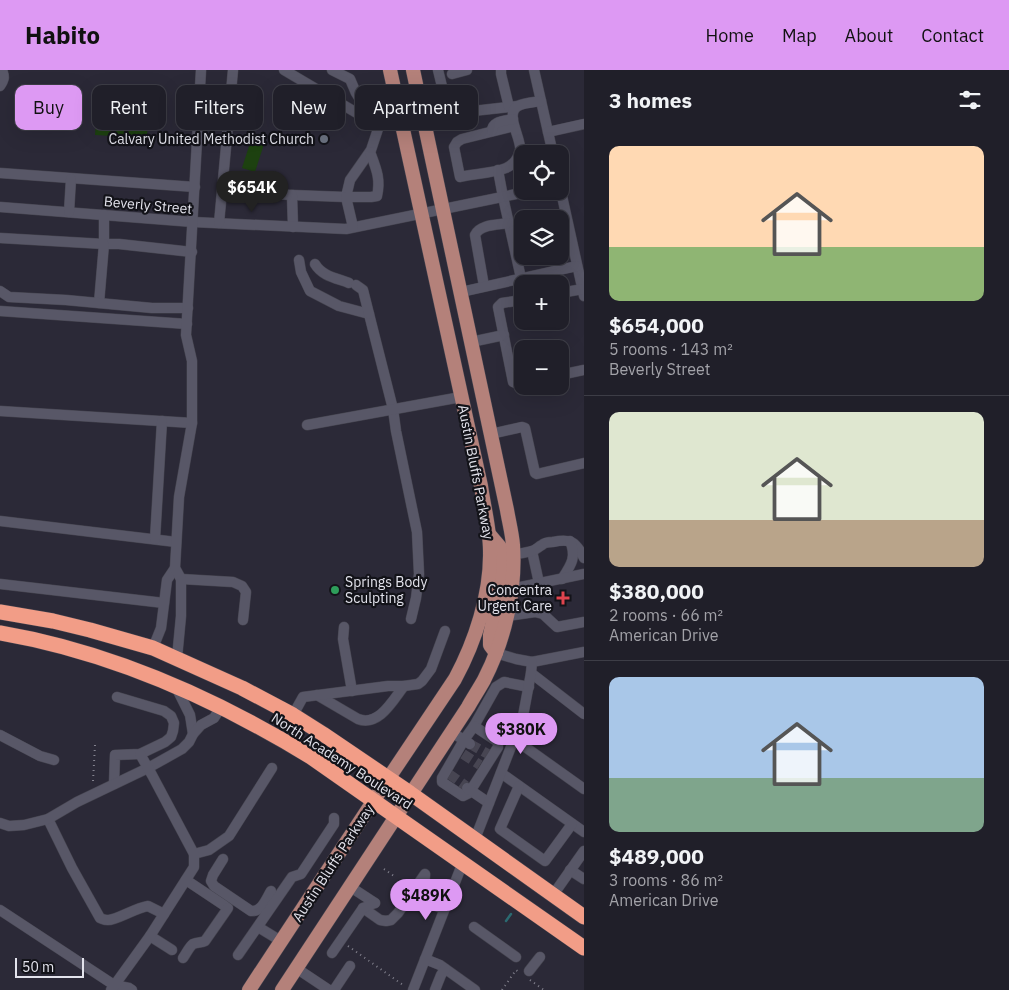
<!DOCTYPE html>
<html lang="en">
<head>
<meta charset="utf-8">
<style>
  body { margin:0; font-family:"IBM Plex Sans",sans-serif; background:#282731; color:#f1f3f6; height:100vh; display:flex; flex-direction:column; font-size:19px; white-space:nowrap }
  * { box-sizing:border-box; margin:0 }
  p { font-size:16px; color:#a2a2a8 }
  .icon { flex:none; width:28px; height:28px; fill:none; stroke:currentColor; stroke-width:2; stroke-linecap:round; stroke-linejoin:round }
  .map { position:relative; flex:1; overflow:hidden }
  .panel { display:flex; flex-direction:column; background:#201f29; width:425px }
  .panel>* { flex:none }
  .top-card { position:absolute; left:15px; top:15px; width:475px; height:45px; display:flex; gap:10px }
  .buttons { position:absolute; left:514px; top:75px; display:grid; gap:10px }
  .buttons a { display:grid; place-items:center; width:55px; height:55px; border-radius:10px; background:#201f29; box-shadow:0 5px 20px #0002,0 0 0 1px #3d3d46; font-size:25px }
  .scale { position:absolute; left:15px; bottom:12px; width:69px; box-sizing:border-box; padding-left:5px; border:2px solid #e3e3ec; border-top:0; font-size:14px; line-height:18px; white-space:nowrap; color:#e3e3ec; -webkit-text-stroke:4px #131319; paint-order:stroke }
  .price { position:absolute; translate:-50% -42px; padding:0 11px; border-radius:18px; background:#dd99f3; color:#111; font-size:16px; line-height:32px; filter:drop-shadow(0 1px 2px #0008) }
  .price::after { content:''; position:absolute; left:50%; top:30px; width:15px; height:11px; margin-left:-8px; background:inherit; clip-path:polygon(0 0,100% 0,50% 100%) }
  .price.selected { background:#222; color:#fff }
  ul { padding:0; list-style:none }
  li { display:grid; align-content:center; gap:10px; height:265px; padding:0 25px }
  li+li { border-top:1px solid #3d3d46 }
  li span { display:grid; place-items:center; height:155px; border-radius:10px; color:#555 }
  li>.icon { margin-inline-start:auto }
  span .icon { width:90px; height:90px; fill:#fffc; stroke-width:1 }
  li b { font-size:21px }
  h2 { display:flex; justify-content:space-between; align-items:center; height:60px; padding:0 25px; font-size:21px }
  .tag { padding:0 18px; border-radius:10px; background:#201f29; box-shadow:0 5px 20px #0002,0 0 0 1px #3d3d46; font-size:18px; line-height:45px }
  .tag.selected { background:#dd99f3; color:#111 }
  header { display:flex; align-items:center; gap:30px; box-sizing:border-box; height:70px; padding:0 25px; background:#dd99f3; color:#111 }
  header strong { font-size:24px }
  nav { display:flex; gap:28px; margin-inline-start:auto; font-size:18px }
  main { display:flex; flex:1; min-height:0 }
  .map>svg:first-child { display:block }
</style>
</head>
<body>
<header>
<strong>Habito</strong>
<nav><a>Home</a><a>Map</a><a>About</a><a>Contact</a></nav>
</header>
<main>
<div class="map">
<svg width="584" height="920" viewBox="0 0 584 920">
  <rect width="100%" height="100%" fill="#2b2937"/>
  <g fill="#1d4110">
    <polygon points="97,39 148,42 147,68 95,65"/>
    <polygon points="251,70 264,74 255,102 242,98"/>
  </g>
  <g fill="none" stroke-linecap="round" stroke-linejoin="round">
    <polyline stroke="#2b6a71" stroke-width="2.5" points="506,851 511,844"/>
    <g stroke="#474552" stroke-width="10" stroke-dasharray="10 5" stroke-linecap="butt">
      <polyline points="470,674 488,684"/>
      <polyline points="463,684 480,695"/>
      <polyline points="449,704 466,716"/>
    </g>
    <defs>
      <g id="minor">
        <polyline points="233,0 222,121 292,125 346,127 350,110 371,80 378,59 356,23 350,9 332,0"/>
        <polyline points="284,0 372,52"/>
        <polyline points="438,0 448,41 451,44 456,45 473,41 518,36"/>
        <polyline points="501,0 501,4 509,37"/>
        <polyline points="534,0 553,84"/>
        <polyline points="452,4 467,0"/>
        <path d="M 0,16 C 4,10 5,7 2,0"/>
        <path d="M 514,56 L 462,69 L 457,72 L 454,77 L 460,107 C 473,104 494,103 506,98 C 513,95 519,88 520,80 C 522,69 504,44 518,36 C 523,33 535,32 541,31"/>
        <path d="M 492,61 C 492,51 504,51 513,49"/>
        <polyline points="548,62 584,54"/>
        <polyline points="498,100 503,127 521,208"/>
        <polyline points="0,103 195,117"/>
        <polyline points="560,117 584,226"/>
        <polyline points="292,125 293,157"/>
        <polyline points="0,137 193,152 346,159 531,121"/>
        <polyline points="69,142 71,109"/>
        <polyline points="104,145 104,174 119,174 192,182"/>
        <polyline points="219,153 222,121"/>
        <path d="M 353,157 L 346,127 L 371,127 L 377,126 C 381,109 376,98 370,82"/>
        <polyline points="0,168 104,174 99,233"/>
        <polyline points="299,190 301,202 310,221 339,236 369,244 393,339 396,361 417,462 419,504 416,528 411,549"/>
        <path d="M 315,194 C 322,206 336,208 349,213"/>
        <polyline points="356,215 363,220 369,244"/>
        <path d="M 484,216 L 475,165 C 480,154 498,155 509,153"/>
        <polyline points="0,221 9,227 66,230 152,238 188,238"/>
        <polyline points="461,222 577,196"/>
        <polyline points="560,223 583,219"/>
        <polyline points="522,230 502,233 498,237 513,312 518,314 522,313"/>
        <polyline points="0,241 187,254"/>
        <polyline points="471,272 504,265"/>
        <polyline points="560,305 584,300"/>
        <polyline points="0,341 192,353"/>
        <polyline points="307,355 461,327"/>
        <polyline points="491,364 522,357 525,358 535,403 537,404 584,393"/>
        <polyline points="0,451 176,472"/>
        <polyline points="155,469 162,351"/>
        <polyline points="532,481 539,513"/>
        <path d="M 512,484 C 519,484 525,483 532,481 C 536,480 538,477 542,475 C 545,472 549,472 553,472 C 571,468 576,472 584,488"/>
        <polyline points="181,509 233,512 242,516 246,522 243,550"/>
        <path d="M 562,509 C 571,495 577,487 570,471"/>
        <polyline points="0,514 164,533"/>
        <polyline points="511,519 584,504"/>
        <polyline points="507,546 535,542 543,544 557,557 584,552"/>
        <polyline points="344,557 343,569 352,621"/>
        <polyline points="153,578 161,558 167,510 175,498"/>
        <polyline points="496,583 516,589 532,592 584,582"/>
        <polyline points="177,588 181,546 181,509 175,498 179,427 192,353 192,291 186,265 201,0"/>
        <polyline points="531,603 584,644"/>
        <polyline points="176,617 190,645 193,664"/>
        <path d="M 317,625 L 358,649 C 379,657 393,630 404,616"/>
        <polyline points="293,645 303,627 388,616 404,616 418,614 422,611 431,599 445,561"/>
        <polyline points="474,656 496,617 504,612 529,617"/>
        <polyline points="451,662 464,670 442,708 442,712 463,726 469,723 498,677 498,672 474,656 464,670 470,674"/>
        <polyline points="0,665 40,686 54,690"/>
        <polyline points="514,669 584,719"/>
        <polyline points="501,703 584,762"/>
        <polyline points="114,714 115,685 140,684 165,672 171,667 173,661 174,653 171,646 164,641 117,627"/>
        <polyline points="519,716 500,759 545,791 572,754"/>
        <polyline points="467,718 489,733"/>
        <path d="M 48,749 L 72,798 L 100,848 C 103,849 104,850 108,850 C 117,850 135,838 148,836 L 164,844"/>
        <polyline points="0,753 9,756 24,755 48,749 77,732 148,698 182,679 189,672 193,664 201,655 214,648 221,637"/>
        <polyline points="475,769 523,646 531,603 532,592"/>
        <polyline points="194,784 209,780 229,766 272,698"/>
        <path d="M 223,789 L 213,805 L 211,811 L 214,816 L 251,841 C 262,842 266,829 271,821"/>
        <polyline points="570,800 584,809"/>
        <polyline points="425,805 423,831 444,839"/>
        <polyline points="186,810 225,836"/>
        <polyline points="349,816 375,833"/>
        <polyline points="553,825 584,781"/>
        <polyline points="363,838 380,850 386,851 391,850 398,843 425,804"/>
        <polyline points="0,840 114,915 129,918 132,920"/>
        <polyline points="258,857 281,871"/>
        <polyline points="474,857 516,887"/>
        <polyline points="150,866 172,880"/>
        <polyline points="332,883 363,838 375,833"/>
        <polyline points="238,885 292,807 301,804 334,754 334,748"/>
        <path d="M 183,888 C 186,884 189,877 193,874 C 198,872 201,873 205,871 L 228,838"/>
        <polyline points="425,889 440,895 475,920"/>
        <polyline points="296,898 329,920"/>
        <polyline points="529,901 540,887"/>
        <polyline points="111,920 150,866 194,797 194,784 152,705 140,684"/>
        <polyline points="334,920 350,896"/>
        <polyline points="413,920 463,792"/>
        <polyline points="435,920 441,905 445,899"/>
      </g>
      <g id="major">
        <polyline points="489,464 500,477 500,505 498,528 490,565 490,575 496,583"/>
        <path d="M 249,920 L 374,730 L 455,609 C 475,572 491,524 490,481 C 490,459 484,438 481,416 L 390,0"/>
        <path d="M 282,920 L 468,637 C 473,628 479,619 484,610 C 505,569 516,521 513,475 C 512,463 509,452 507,440 L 413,0"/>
      </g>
      <g id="highway">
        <polyline points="0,542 53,551 90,560 153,578 242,618 293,645 323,664 410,723 584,847"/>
        <path d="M 0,563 C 111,582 216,629 311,687 L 584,878"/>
      </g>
    </defs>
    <use href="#minor" stroke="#45444f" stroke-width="11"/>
    <use href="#major" stroke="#45444f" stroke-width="15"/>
    <use href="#highway" stroke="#45444f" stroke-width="16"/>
    <g stroke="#84838f" stroke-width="2" stroke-dasharray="1 4" stroke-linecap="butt">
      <polyline points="95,675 93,711 96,711"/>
      <polyline points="384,799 394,806"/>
      <polyline points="348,876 403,915"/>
      <polyline points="530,910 544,920"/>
      <polyline points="502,920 516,900 520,903"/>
    </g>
    <use href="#minor" stroke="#585767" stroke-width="10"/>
    <use href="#major" stroke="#b4817a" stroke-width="14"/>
    <use href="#highway" stroke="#f29d87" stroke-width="15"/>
  </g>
  <circle fill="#6b7280" stroke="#131319" stroke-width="2" cx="324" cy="69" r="5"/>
  <circle fill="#2e9e5b" stroke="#131319" stroke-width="2" cx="335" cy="520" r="5"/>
  <path fill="#e0444e" stroke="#131319" stroke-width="2" d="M560.5 520.5h5v5h5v5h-5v5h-5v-5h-5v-5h5z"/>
  <g text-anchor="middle" stroke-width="4.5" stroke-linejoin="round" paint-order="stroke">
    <g font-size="14" fill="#e3e3ec" stroke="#131319" text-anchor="end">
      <text x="314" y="74">Calvary United Methodist Church</text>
      <text x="345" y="517" text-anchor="start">Springs Body<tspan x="345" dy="16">Sculpting</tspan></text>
      <text x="552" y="525">Concentra<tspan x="552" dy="16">Urgent Care</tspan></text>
    </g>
    <g font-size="14" fill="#e3e3ec" stroke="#131319">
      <text transform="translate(148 135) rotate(5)" y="5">Beverly Street</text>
      <text transform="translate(476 402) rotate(79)" y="5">Austin Bluffs Parkway</text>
      <text transform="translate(342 691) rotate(33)" y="5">North Academy Boulevard</text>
      <text transform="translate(333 793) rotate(-57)" y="5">Austin Bluffs Parkway</text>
    </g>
  </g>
</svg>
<div class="buttons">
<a><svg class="icon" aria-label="locate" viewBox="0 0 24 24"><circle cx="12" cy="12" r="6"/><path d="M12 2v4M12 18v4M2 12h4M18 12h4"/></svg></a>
<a><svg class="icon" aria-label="layers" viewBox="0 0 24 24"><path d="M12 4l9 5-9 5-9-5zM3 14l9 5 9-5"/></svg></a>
<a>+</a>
<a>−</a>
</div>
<div class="scale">50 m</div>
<b class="price selected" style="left:252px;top:143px">$654K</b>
<b class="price" style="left:521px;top:685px">$380K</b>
<b class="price" style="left:426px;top:851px">$489K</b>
<div class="top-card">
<a class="tag selected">Buy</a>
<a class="tag">Rent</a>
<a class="tag">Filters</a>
<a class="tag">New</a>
<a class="tag">Apartment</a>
</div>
</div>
<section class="panel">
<h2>3 homes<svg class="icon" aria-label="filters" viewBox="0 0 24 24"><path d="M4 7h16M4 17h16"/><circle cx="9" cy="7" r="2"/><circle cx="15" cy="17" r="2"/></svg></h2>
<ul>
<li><span style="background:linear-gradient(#ffd9b3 65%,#8fb573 0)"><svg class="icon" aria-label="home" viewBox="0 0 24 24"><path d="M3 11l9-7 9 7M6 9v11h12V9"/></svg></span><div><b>$654,000</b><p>5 rooms · 143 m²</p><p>Beverly Street</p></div></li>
<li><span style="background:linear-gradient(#dfe7d0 70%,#b9a48a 0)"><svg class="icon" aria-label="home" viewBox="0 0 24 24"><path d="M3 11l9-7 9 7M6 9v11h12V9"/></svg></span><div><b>$380,000</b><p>2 rooms · 66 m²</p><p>American Drive</p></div></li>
<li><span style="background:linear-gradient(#a9c7e8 65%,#7fa58c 0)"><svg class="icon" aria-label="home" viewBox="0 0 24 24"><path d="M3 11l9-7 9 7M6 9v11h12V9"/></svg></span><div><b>$489,000</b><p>3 rooms · 86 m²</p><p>American Drive</p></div></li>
</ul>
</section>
</main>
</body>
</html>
